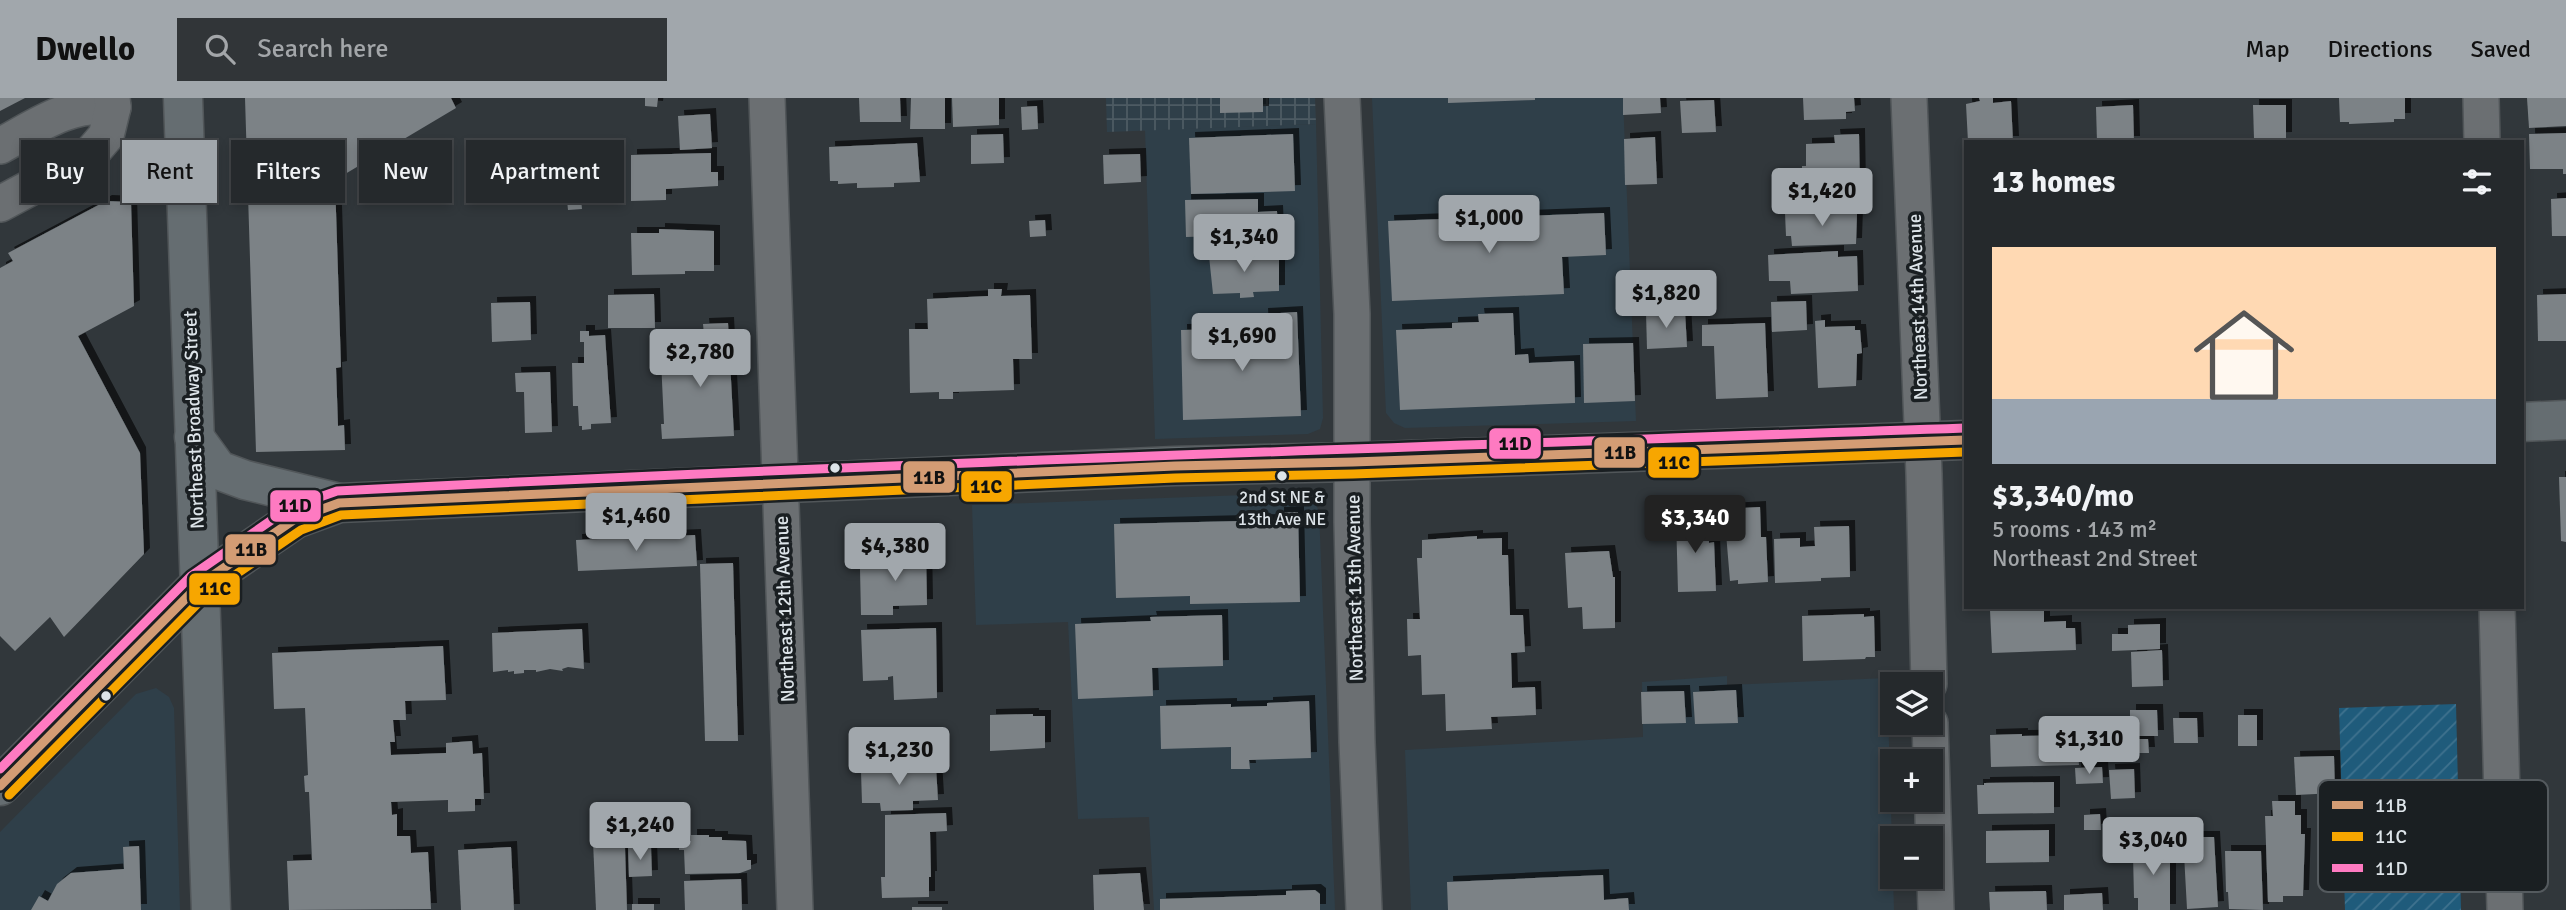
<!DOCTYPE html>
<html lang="en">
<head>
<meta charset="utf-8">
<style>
  body { margin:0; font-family:Signika,sans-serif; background:#313538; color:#f1f3f6; height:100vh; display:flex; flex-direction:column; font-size:26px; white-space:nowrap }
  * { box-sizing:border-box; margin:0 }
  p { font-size:23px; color:#a3a6a9 }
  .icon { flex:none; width:38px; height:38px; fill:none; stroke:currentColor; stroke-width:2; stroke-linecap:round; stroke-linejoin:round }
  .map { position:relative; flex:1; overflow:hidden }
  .details { position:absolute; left:1964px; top:42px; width:560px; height:469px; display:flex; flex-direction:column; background:#25292c; border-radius:0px; box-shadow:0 4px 10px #0003,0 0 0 2px #424548 }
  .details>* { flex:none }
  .guide { position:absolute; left:21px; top:42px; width:665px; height:63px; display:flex; gap:14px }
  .controls { position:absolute; left:1880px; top:574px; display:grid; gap:14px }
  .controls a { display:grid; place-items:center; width:63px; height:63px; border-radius:0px; background:#25292c; box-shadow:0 4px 10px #0003,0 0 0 2px #424548; font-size:35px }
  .price { position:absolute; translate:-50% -60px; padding:0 16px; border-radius:7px; background:#a1a7ac; color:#111; font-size:23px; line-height:46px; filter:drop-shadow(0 2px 4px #0008) }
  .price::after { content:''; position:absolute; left:50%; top:42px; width:21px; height:16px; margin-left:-10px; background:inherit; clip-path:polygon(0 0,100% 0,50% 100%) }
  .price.on { background:#222; color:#fff }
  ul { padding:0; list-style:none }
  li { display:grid; align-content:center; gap:14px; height:371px; padding:0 28px }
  li span { display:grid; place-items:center; height:217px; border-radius:0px; color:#555 }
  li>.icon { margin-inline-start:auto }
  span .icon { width:126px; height:126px; fill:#fffc; stroke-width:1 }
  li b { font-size:30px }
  h2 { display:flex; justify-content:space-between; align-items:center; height:84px; padding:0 28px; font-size:30px }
  .tag { padding:0 24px; border-radius:0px; background:#25292c; box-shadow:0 4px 10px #0003,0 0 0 2px #424548; font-size:24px; line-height:63px }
  .tag.on { background:#a1a7ac; color:#111 }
  header { display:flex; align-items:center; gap:42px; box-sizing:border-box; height:98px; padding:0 35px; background:#a1a7ac; color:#111 }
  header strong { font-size:33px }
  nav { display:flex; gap:38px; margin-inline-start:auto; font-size:24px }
  .search { width:490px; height:63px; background:#313538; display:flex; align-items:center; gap:18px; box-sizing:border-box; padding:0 24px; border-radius:0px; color:#a3a6a9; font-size:26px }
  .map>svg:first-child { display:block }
</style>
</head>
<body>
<header>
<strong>Dwello</strong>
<div class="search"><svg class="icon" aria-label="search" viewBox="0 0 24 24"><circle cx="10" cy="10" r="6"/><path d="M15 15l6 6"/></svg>Search here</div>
<nav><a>Map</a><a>Directions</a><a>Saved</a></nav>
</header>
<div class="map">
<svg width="2566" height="812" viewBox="0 0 2566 812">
  <defs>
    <pattern id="industrial-grid" width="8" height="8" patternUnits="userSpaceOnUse" patternTransform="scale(1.75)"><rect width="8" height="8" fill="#2f3f49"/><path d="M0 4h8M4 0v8" fill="none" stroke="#4d5b63"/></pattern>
    <pattern id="garden-furrows" width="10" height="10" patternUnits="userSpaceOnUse" patternTransform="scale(1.75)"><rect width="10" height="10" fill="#1f5b7b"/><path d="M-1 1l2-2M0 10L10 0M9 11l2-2" fill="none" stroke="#3f728e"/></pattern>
    <filter id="shadow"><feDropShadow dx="6" dy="-6" stdDeviation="0" flood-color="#0009"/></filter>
  </defs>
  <rect width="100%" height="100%" fill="#31373b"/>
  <g fill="#2f3f49">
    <polygon points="1372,0 1623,0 1636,323 1405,330 1394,325 1386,315"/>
    <polygon points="1316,26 1323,320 1320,331 1308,336 1155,341 1145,32"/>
    <polygon points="1302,395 1314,403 1319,413 1335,812 1154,812 1149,719 1078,721 1068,524 976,527 972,407"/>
    <polygon points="1727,578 1727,587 1887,580 1894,812 1411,812 1405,652 1643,639 1642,584"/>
    <polygon points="156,590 169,599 174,610 180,812 0,812 0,734 136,596"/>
  </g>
  <polygon fill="url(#industrial-grid)" points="1106,0 1315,0 1316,26 1107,34"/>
  <polygon fill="url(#garden-furrows)" points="2456,606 2461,812 2345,812 2339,610"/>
  <g fill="#7c8286" filter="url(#shadow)">
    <polygon points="0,0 25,0 0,13"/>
    <polygon points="245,0 451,0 456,10 335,82 341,269 336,270 338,328 344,327 345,352 256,354"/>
    <polygon points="645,0 658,0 657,9 645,8"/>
    <polygon points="859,0 900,0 901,24 860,24"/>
    <polygon points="911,0 945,0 945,31 910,31"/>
    <polygon points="952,0 999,0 999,27 953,29"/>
    <polygon points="1220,0 1263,0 1263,14 1220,15"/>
    <polygon points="1448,0 1535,0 1535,2 1448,5"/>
    <polygon points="1623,0 1660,0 1661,15 1623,17"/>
    <polygon points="1803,0 1854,0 1855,13 1846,14 1846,21 1804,22"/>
    <polygon points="1979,0 1993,0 1993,5 2011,3 2013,44 1968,44 1966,6 1980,3"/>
    <polygon points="2339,0 2405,0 2405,21 2394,21 2394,24 2349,26 2349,24 2340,24"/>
    <polygon points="2527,0 2566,0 2566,28 2529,30"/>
    <polygon points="1714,2 1716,34 1682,35 1680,3"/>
    <polygon points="2133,7 2134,44 2097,44 2096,9"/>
    <polygon points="2253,7 2286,7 2286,40 2254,41"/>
    <polygon points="1037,8 1038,31 1022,32 1021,9"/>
    <polygon points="710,16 712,50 680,52 678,18"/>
    <polygon points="2566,35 2566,76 2563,76 2563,71 2530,71 2529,36"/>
    <polygon points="1003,36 1004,65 971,66 971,37"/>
    <polygon points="1293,36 1295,93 1191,96 1189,40"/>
    <polygon points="1859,36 1860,93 1846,93 1846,86 1839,86 1839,89 1809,90 1808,78 1802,77 1802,68 1806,68 1806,46 1835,45 1834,37"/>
    <polygon points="1655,39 1657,86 1625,87 1624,41"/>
    <polygon points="917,45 920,84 894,85 894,89 857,90 857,85 838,86 838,83 830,83 829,49"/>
    <polygon points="711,55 711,74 718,74 718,88 666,91 666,102 631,103 631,57"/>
    <polygon points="1140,56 1141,84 1104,86 1103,57"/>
    <polygon points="2566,100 2566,138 2552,138 2551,101"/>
    <polygon points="581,101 582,111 568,112 567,102"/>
    <polygon points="1258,101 1258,114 1277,113 1278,136 1186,139 1185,102"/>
    <polygon points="106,103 131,104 134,208 78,238 140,355 144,456 64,539 50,519 15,553 0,538 0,170 13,163 8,155"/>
    <polygon points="1836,111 1836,113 1851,113 1851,116 1857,116 1856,146 1792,148 1791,138 1786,138 1785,115"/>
    <polygon points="1604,115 1606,157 1562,159 1564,196 1392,203 1388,123"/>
    <polygon points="1045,122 1046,138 1030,139 1029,123"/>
    <polygon points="659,131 714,133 714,173 685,173 685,176 632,177 631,135 659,135"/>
    <polygon points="1838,153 1838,159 1857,158 1858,193 1791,196 1790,183 1769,183 1768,157"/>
    <polygon points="1259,156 1260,159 1279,159 1279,193 1253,194 1254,199 1240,200 1240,195 1213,196 1209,158"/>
    <polygon points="988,191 1002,191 1001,198 1030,197 1032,261 1013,261 1014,292 953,294 953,301 939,301 939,294 910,295 909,231 928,231 927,201 988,198"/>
    <polygon points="654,196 655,230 608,230 608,197"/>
    <polygon points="2566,196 2566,243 2538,243 2537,197"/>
    <polygon points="1806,203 1807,232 1772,234 1771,204"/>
    <polygon points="530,204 531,242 492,244 491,205"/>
    <polygon points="1685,213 1687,249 1647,251 1646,214"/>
    <polygon points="1297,214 1301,318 1183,322 1181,232 1242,231 1243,258 1264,257 1262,216"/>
    <polygon points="1513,215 1515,257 1528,256 1529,265 1574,263 1575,305 1400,312 1396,232 1452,230 1452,225 1479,224 1478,216"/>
    <polygon points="1825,222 1825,229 1855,228 1855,232 1860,232 1862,255 1857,256 1856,288 1818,290 1815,223"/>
    <polygon points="728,225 734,338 662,341 661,326 664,326 661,262 693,261 692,237 704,237 703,226"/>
    <polygon points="1765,225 1768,299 1716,301 1714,248 1702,248 1702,227"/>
    <polygon points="580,233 589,233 589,238 605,237 611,325 591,326 591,331 582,332 582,328 579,328 578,308 573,308 572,265 584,265 584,244 580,244"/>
    <polygon points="1633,245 1635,303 1584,305 1583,246"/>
    <polygon points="550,274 552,334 525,335 524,294 516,294 515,275"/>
    <polygon points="2559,379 2566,379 2566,444 2561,443"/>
    <polygon points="1760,409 1761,439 1766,439 1768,484 1738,486 1738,482 1730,483 1724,411"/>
    <polygon points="1298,414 1300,504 1190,506 1190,498 1116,500 1114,426 1278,422 1278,415"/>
    <polygon points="1708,417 1709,445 1714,444 1716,493 1678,494 1676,418"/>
    <polygon points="1849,428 1850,479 1821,480 1821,483 1775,485 1774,441 1800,440 1800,449 1815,448 1814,429"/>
    <polygon points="695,437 697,468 578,473 576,442"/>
    <polygon points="1477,438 1477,441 1502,440 1502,457 1508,457 1510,517 1523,517 1525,554 1511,555 1512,590 1535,589 1536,617 1491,619 1492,631 1446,633 1445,596 1422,597 1421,557 1408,558 1407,521 1420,521 1417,460 1422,460 1422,442"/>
    <polygon points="883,452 926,452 927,507 893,508 893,517 861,517 860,471 884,471"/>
    <polygon points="1609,453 1613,479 1615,479 1615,530 1583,531 1582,509 1568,510 1565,455"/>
    <polygon points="733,465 738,643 705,643 700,466"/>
    <polygon points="2018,509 2044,509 2044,524 2066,523 2066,530 2075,530 2076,552 1992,555 1990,512"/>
    <polygon points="1864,516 1864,519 1874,518 1875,559 1866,559 1865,561 1803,563 1802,518"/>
    <polygon points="1222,517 1223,568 1152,570 1153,598 1078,601 1075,526 1151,523 1150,519"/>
    <polygon points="2160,526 2160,551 2112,553 2112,536 2128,536 2128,527"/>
    <polygon points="936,530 937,600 894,602 893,578 888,579 888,582 863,583 861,532"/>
    <polygon points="582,531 584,571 568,569 562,571 563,573 550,571 536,574 536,572 524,572 524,575 514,576 514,573 508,574 508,572 493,574 492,535"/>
    <polygon points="443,548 446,602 405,603 406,622 393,622 395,644 390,644 391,657 446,655 446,645 472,643 473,656 482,655 484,701 475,701 475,713 448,714 448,702 391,704 392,717 397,716 397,738 410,738 411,755 428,754 431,811 289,812 287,763 312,762 309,694 305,694 304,678 308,677 305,610 274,611 272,555"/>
    <polygon points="2162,552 2163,588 2132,589 2131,554"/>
    <polygon points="1736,592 1738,625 1695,626 1693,594"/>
    <polygon points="1684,593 1686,625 1642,626 1641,594"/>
    <polygon points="1309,603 1311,660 1249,662 1250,671 1231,671 1231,649 1161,651 1160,608 1231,606 1231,609 1267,608 1267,605"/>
    <polygon points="2130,612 2157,612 2158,638 2130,638"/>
    <polygon points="1033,616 1033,618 1045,618 1045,650 990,653 990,617"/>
    <rect x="2238" y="617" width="19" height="31"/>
    <polygon points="2173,620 2197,620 2198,645 2174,645"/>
    <polygon points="2022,636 2022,638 2067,637 2070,652 2078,652 2079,667 1991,669 1990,637"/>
    <polygon points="2131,641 2148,641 2149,655 2131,655"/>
    <polygon points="2334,658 2335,695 2296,697 2294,659"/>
    <polygon points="936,669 938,702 913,703 913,712 881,713 880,705 862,705 861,673"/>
    <polygon points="2102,669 2103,685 2076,686 2075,670"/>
    <polygon points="2134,671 2135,700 2111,701 2109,672"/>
    <polygon points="2054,684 2054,715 1978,716 1977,687 1984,687 1984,685"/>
    <polygon points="2272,703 2295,703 2295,717 2301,717 2301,736 2305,736 2303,798 2283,798 2283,804 2268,804 2265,718 2273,718"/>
    <polygon points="946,715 947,733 930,734 931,779 929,779 929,799 882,800 881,779 885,779 885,717"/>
    <polygon points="2100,716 2101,732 2084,732 2084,717"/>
    <polygon points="624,719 627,812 596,812 592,720"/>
    <polygon points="2049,732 2049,764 1986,765 1986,733"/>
    <polygon points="691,737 709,737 709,739 722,739 722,742 746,743 747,762 751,762 751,771 740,775 685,776 684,752 679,752 679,745 691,743"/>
    <polygon points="2195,739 2214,739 2218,809 2187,811 2184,756 2195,756"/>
    <polygon points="2167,742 2167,752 2170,752 2170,812 2138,812 2138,800 2134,800 2133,756 2150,753 2150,743"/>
    <polygon points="139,748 141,812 31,812 39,798 48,803 57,786 71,775 124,771 123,749"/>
    <polygon points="511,749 514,812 461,812 458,752"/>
    <polygon points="628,749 651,749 652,778 629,779"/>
    <polygon points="2225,753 2261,753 2263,812 2229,811 2228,794 2226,794"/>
    <polygon points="1140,775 1144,812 1094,812 1093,777"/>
    <polygon points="1603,777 1604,802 1628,800 1629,812 1448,812 1447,784"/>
    <polygon points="741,781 742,812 685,812 684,783"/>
    <polygon points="1315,792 1320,796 1320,812 1160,812 1160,801 1286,797 1286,793"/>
    <polygon points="2046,793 2047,812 1990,812 1989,794"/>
    <polygon points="2102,795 2103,812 2064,812 2064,797"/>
    <rect x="632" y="806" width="22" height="6"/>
    <rect x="912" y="809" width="30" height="3"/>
  </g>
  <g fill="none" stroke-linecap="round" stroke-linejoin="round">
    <defs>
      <g id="street">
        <polyline points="767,0 795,812"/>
        <polyline points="1342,0 1352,216 1352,424 1357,644 1364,812"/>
        <polyline points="1909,0 1924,376 1929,586"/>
        <polyline points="2481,0 2482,44"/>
        <path d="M 0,48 C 35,29 71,3 113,9"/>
        <polyline points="0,106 88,59 106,38 113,9 112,0"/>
        <polyline points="2497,509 2505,812"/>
        <polyline points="1930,625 1936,812"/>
      </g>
      <g id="secondary">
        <polyline points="183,0 211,812"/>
        <polyline points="2522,324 2566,322"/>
        <polyline points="194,339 218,372 245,382 339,405"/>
        <polyline points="0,688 199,487 295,421 339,405 1175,368 1353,364 1965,342"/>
      </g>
    </defs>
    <use href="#street" stroke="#515659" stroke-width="38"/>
    <use href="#secondary" stroke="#515659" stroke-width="41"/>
    <use href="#street" stroke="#6b6f72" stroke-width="35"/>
    <use href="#secondary" stroke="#656d71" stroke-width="38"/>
    <defs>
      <polyline id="bus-1" points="0,688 199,487 295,421 339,405 1175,368 1353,364 1965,342"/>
      <polyline id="bus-2" points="9,697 207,496 301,432 341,417 1175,380 1353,376 1965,354"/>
      <path id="bus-3" d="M 0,671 L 191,478 L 289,410 L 337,393 C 879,365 1422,349 1965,330"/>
    </defs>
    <use href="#bus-1" stroke="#1a1f22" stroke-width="14"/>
    <use href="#bus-2" stroke="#1a1f22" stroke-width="14"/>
    <use href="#bus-3" stroke="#1a1f22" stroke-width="14"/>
    <use href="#bus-1" stroke="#d39c74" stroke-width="9"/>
    <use href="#bus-2" stroke="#f7a600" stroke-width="9"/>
    <use href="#bus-3" stroke="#fe7ac1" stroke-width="9"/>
  </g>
  <g fill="#dde4e9" stroke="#1a1f22" stroke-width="2.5">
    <circle cx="835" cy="370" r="6"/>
    <circle cx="1282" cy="378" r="6"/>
    <circle cx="106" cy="598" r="6"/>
  </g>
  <g text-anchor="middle" stroke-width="7" stroke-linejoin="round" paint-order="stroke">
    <g font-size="17" fill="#dde4e9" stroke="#1a1f22">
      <text x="1282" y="405">2nd St NE &amp;<tspan x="1282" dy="22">13th Ave NE</tspan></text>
    </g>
    <g font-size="19" fill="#dde4e9" stroke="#1a1f22">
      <text transform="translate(1917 209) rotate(-92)" y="7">Northeast 14th Avenue</text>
      <text transform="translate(193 322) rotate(-92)" y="7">Northeast Broadway Street</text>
      <text transform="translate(1354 490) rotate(-91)" y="7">Northeast 13th Avenue</text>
      <text transform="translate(784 511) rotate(-92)" y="7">Northeast 12th Avenue</text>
    </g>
  </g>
  <rect x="2318" y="682" width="230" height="112" rx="10" fill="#1a1f22" stroke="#545a5e" stroke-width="2"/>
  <rect x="2332" y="703" width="31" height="8" fill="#d39c74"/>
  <rect x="2332" y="734" width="31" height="9" fill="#f7a600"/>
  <rect x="2332" y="766" width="31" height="8" fill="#fe7ac1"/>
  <g font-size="19" fill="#dde4e9">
    <text x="2375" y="714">11B</text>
    <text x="2375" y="745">11C</text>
    <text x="2375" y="777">11D</text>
  </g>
  <g stroke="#1a1f22" stroke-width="2.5">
    <rect x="1488" y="329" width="54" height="33" rx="7" fill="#fe7ac1"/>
    <rect x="1593" y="338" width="53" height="33" rx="7" fill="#d39c74"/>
    <rect x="1647" y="348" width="53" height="33" rx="7" fill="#f7a600"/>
    <rect x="902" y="362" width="54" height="34" rx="7" fill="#d39c74"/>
    <rect x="960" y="372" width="53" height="33" rx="7" fill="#f7a600"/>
    <rect x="269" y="391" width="53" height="34" rx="7" fill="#fe7ac1"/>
    <rect x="224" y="435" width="53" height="33" rx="7" fill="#d39c74"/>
    <rect x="188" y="474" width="53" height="34" rx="7" fill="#f7a600"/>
  </g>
  <g font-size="19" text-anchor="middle" font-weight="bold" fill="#111">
    <text x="1515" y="352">11D</text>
    <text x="1620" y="361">11B</text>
    <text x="1674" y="371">11C</text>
    <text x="929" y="386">11B</text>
    <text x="986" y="395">11C</text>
    <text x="295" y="414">11D</text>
    <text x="251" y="458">11B</text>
    <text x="215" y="497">11C</text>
  </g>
</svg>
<div class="controls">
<a><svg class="icon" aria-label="layers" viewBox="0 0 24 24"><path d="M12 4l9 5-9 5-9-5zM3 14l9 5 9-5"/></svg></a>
<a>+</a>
<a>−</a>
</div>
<b class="price" style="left:1822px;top:130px">$1,420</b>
<b class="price" style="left:1489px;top:157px">$1,000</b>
<b class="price" style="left:1244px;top:176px">$1,340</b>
<b class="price" style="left:1666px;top:232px">$1,820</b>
<b class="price" style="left:1242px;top:275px">$1,690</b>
<b class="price" style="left:700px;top:291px">$2,780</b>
<b class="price" style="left:636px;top:455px">$1,460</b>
<b class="price on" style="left:1695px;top:457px">$3,340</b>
<b class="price" style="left:895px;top:485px">$4,380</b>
<b class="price" style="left:2089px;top:678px">$1,310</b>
<b class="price" style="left:899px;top:689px">$1,230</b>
<b class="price" style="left:640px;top:764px">$1,240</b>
<b class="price" style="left:2153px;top:779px">$3,040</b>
<div class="guide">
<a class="tag">Buy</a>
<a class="tag on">Rent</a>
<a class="tag">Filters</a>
<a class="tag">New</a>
<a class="tag">Apartment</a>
</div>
<section class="details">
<h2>13 homes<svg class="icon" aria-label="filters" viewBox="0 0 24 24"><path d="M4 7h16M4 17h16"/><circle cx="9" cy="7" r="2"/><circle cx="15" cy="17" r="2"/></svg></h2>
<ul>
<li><span style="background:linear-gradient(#ffd9b3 70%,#9aa5b1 0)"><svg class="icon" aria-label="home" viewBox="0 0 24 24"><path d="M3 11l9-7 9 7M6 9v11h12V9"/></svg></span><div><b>$3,340/mo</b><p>5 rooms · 143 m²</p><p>Northeast 2nd Street</p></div></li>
</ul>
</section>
</div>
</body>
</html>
